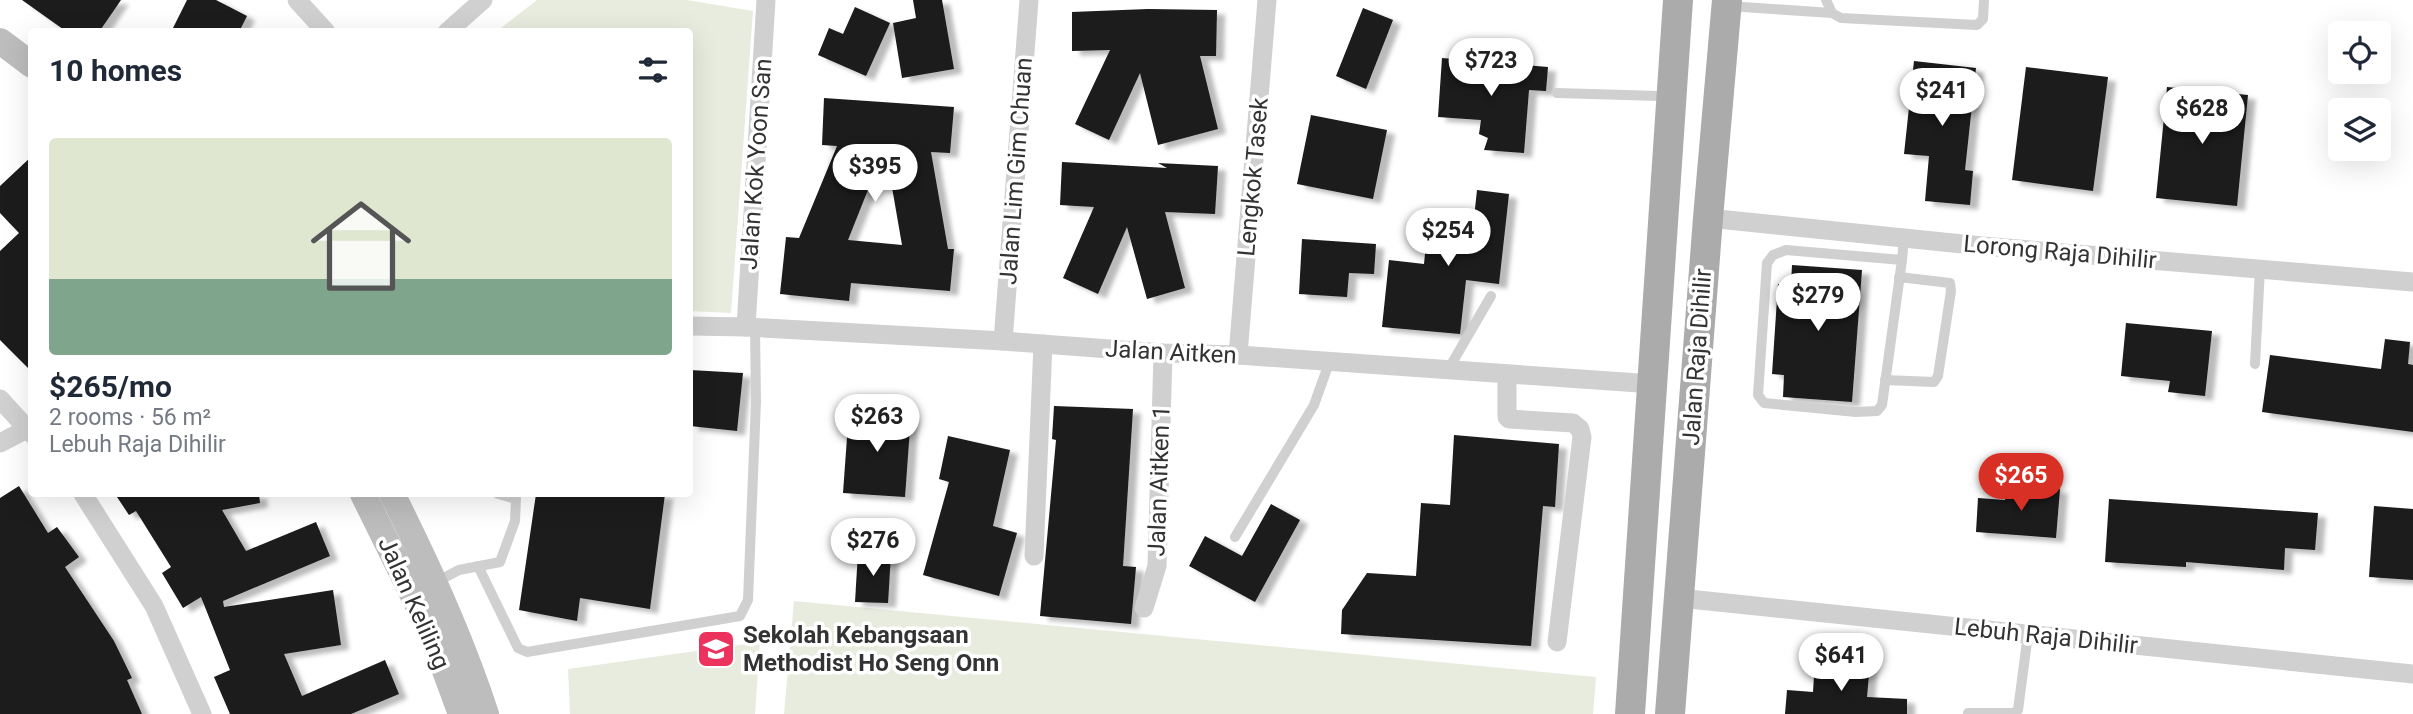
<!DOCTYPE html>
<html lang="en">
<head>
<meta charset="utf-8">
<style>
  body { margin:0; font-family:Roboto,sans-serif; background:#f2f2f3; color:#1f2937; height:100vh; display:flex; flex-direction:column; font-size:26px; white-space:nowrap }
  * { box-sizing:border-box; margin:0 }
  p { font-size:23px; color:#747a83 }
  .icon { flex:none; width:38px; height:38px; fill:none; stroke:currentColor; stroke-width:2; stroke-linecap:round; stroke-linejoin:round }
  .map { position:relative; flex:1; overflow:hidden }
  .side { position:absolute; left:28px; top:28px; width:665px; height:469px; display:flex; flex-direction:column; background:#fff; border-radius:7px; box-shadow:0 7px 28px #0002 }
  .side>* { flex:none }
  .controls { position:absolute; left:2328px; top:21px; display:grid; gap:14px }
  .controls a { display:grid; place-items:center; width:63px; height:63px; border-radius:7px; background:#fff; box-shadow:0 7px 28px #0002; font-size:35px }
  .price { position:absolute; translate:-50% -60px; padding:0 16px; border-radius:24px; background:#fff; color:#222; font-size:23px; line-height:46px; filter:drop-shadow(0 2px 4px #0008) }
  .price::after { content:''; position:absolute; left:50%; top:42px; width:21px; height:16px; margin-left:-10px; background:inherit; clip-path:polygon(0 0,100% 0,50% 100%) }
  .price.on { background:#d93025; color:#fff }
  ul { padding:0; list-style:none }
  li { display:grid; align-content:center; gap:14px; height:371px; padding:0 21px }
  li+li { border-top:2px solid #e0e1e3 }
  li span { display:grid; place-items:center; height:217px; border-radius:7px; color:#555 }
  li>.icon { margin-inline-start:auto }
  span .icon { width:126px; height:126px; fill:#fffc; stroke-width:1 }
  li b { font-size:30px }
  h2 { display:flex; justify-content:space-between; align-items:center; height:84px; padding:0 21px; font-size:30px }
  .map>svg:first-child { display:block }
</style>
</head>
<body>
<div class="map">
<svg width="2413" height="714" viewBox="0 0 2413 714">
  <defs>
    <filter id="shadow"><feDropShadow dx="8" dy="4.5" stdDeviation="2" flood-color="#0004"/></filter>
  </defs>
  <rect width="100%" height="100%" fill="#fff"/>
  <g fill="#e8ecde">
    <polygon points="537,0 687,0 753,11 731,313 690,311 690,32 497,31"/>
    <polygon points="794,601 1596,677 1593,714 784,714"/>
    <polygon points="760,642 755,714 570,714 568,669"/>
  </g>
  <g fill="#1a1a1a" fill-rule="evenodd" filter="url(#shadow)">
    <polygon points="22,0 121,0 99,32 67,32"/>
    <polygon points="187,0 216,0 247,16 239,32 171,32"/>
    <polygon points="913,0 942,0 954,69 902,78 893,23 916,18"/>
    <polygon points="855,7 890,23 866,76 818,55 829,28 843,34"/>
    <polygon points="1363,8 1393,20 1366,89 1336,76"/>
    <polygon points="1148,9 1217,10 1216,56 1200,56 1218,129 1158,145 1140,73 1109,140 1075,124 1110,50 1072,51 1072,12"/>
    <polygon points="1442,58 1548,67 1546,91 1529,90 1524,153 1484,150 1488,138 1479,134 1481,120 1438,117"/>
    <polygon points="1914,61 1976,68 1965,170 1973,171 1970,205 1925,201 1929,156 1904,154"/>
    <polygon points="2026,67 2108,77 2093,191 2012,180"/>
    <polygon points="2167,87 2248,95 2237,206 2156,198"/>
    <path d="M 824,98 L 954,107 L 950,153 L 931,152 L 948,249 L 954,249 L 950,291 L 851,283 L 849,301 L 780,294 L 786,237 L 799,238 L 837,146 L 822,145 ZM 885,147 L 902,245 L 848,240 Z"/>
    <polygon points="1311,115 1387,130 1373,199 1297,184"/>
    <polygon points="32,156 32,372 0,340 0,251 19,233 0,213 0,186"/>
    <polygon points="1062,162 1167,168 1158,163 1218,166 1215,214 1165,212 1185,288 1147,299 1127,227 1098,294 1063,278 1094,207 1060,205"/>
    <polygon points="1477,190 1509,194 1499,284 1466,280 1460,334 1382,327 1389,260 1424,264 1429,213 1474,218"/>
    <polygon points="1302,239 1376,244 1374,274 1349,273 1347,297 1299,294"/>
    <polygon points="1792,265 1862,270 1852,402 1783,397 1784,375 1772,374 1778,284 1791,285"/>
    <polygon points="2126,323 2212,331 2205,396 2168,392 2170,381 2121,376"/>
    <polygon points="2385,339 2410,342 2408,364 2413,365 2413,432 2262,412 2270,355 2381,369"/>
    <polygon points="690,370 743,373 737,431 690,426"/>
    <polygon points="1054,406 1133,409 1123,566 1136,567 1131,624 1040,616 1056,440 1052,439"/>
    <polygon points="849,410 911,414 905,497 843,493"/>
    <polygon points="1454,435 1559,444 1555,507 1543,506 1531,646 1341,634 1342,610 1367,573 1416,576 1421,503 1450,505"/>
    <polygon points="948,436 1010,450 993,526 1017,533 999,596 923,575 949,482 939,479"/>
    <polygon points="2006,485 2060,489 2056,538 1976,532 1978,498 2005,500"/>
    <polygon points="19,486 48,533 57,527 79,557 65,567 114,641 132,678 127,680 142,714 0,714 0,498"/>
    <polygon points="115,494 259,494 260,503 222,510 246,551 316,522 330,556 223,601 224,607 333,590 341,645 284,654 302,696 385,660 399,694 351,714 230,714 214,677 230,670 201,597 183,608 162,573 171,567 136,511 129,515"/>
    <polygon points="536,494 665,494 650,609 580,598 577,621 519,610"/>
    <polygon points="2109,499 2318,513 2315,550 2285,548 2284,570 2186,562 2186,567 2105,562"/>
    <polygon points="1271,504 1300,520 1255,602 1189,566 1205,536 1242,556"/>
    <polygon points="2374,506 2413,509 2413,580 2369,577"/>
    <polygon points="858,552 891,554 888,603 855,602"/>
    <polygon points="1815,660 1870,663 1867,697 1907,699 1907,714 1785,714 1787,690 1813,692"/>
  </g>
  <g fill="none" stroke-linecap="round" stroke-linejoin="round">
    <g stroke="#d0d0d0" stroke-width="10">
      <polyline points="1826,0 1832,13 1841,18 1977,25 1983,19 1984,0"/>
      <polyline points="1728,6 1832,13"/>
      <polyline points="1557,93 1659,96"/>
      <polyline points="1902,260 1786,250 1773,255 1767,263 1758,395 1764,403 1856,412 1877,411 1882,405 1902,260 1904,237"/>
      <polyline points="2255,364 2260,269"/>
      <polyline points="1448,370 1491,296"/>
      <polyline points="1885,380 1934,382 1938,376 1951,291 1950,283 1899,277"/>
      <polyline points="1235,537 1314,405 1329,363"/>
      <polyline points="478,566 518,648 527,652 740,616 748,600 756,401 755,328"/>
      <polyline points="436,582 459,570 500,562 515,521 516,499 498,494"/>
      <polyline points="1968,713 2013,713 2018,710 2028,634"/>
    </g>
    <g stroke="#d0d0d0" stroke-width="19">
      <polyline points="297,0 326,32"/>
      <polyline points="447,32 483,0"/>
      <polyline points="1708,218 1982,246 2413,282"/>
      <polyline points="690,326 746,327 1003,341 1163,353 1238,355 1653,384"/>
      <polyline points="746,327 766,0"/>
      <polyline points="1003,341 1029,0"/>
      <polyline points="1238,355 1267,0"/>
      <polyline points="1507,375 1507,417 1509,419 1573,423 1580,429 1582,437 1557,642"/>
      <polyline points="0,399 32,434"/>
      <polyline points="0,443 27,429"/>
      <polyline points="83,494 154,606 202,714"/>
      <polyline points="1034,556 1043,344"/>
      <polyline points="1679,598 2413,674"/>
      <polyline points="1144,608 1157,566 1163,353"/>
    </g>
    <g stroke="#bdbdbd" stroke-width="26">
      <polyline points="0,41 32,65"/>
      <polyline points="363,494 430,630 461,714"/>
      <path d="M 392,494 C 428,565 461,638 486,714"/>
    </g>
    <g stroke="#ababab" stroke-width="30">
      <polyline points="1630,714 1678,0"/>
      <polyline points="1670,714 1708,218 1727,0"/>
    </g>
  </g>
  <defs>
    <symbol id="school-square" viewBox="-11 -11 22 22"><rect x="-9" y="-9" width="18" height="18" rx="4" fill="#eb335d" stroke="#fff"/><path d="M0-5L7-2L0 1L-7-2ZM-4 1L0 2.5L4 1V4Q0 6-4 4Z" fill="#fff"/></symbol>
  </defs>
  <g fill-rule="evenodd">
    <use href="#school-square" x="694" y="627" width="44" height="44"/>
  </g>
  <g text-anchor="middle" stroke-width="7" stroke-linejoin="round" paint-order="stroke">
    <g font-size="24" fill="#333" stroke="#fff">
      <text transform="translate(756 164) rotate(-86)" y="8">Jalan Kok Yoon San</text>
      <text transform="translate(1016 171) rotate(-86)" y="8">Jalan Lim Gim Chuan</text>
      <text transform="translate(1253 177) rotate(-85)" y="8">Lengkok Tasek</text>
      <text transform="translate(2060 252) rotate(5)" y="8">Lorong Raja Dihilir</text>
      <text transform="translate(1171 352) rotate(3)" y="8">Jalan Aitken</text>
      <text transform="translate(1697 357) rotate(-86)" y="8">Jalan Raja Dihilir</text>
      <text transform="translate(1159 481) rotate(-88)" y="8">Jalan Aitken 1</text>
      <text transform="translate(414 603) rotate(66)" y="8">Jalan Keliling</text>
      <text transform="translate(2046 636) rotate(6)" y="8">Lebuh Raja Dihilir</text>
    </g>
    <g font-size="24" font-weight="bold" fill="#333" stroke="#fff" text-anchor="start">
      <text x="743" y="643">Sekolah Kebangsaan<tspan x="743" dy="28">Methodist Ho Seng Onn</tspan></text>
    </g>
  </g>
</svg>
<div class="controls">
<a><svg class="icon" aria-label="locate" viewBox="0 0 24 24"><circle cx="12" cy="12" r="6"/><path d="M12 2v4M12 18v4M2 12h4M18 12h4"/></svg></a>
<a><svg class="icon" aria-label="layers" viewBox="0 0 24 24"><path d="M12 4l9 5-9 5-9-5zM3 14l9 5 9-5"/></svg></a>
</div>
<b class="price" style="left:1491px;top:98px">$723</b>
<b class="price" style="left:1942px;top:128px">$241</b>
<b class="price" style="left:2202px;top:146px">$628</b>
<b class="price" style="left:875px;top:204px">$395</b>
<b class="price" style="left:1448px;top:268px">$254</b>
<b class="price" style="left:1818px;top:333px">$279</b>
<b class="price" style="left:877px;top:454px">$263</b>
<b class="price on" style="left:2021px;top:513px">$265</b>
<b class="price" style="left:873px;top:578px">$276</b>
<b class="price" style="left:1841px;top:693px">$641</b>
<section class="side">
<h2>10 homes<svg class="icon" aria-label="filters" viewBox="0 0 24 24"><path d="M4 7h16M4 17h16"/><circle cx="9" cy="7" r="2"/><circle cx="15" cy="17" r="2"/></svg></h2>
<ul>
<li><span style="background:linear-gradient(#dfe7d0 65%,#7fa58c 0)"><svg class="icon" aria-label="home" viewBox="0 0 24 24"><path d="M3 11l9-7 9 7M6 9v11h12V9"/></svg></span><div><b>$265/mo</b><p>2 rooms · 56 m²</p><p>Lebuh Raja Dihilir</p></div></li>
</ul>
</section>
</div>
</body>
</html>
